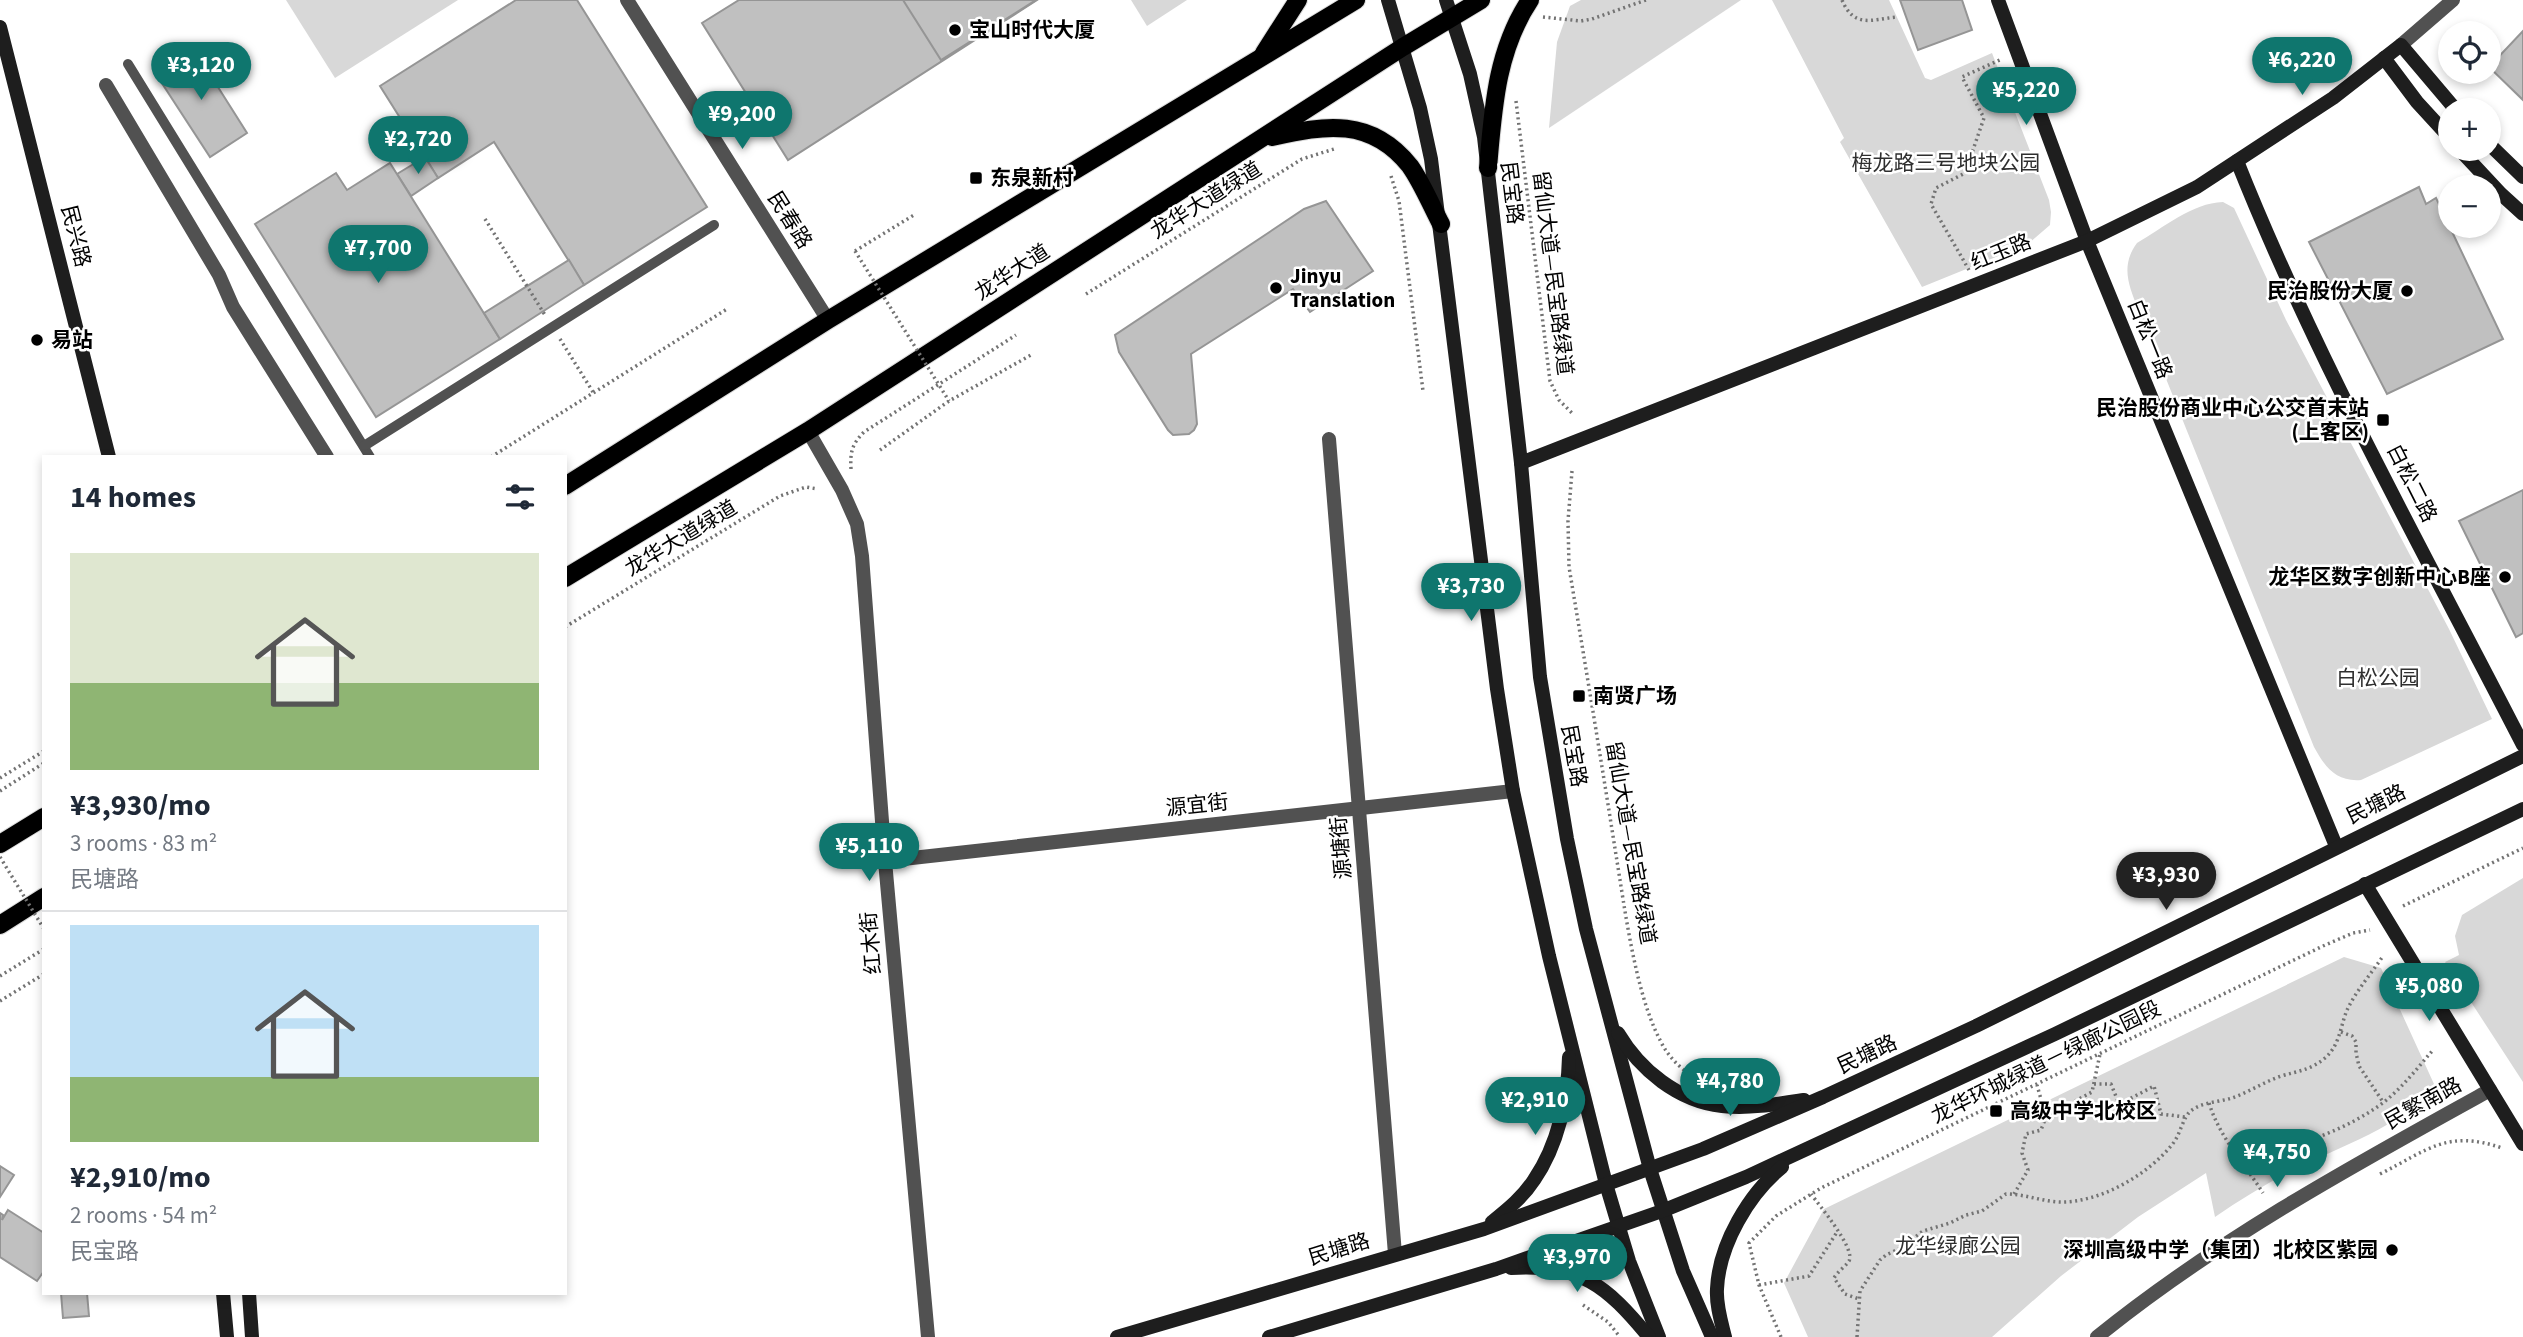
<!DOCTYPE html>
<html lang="en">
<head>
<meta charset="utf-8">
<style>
  body { margin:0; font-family:"Source Sans 3","Noto Sans SC",sans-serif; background:#f6f6f7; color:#1f2937; height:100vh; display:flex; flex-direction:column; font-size:26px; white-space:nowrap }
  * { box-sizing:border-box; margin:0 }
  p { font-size:23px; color:#747a83 }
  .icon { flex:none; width:38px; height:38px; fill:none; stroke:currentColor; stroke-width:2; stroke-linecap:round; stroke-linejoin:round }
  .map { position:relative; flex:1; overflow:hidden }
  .drawer { position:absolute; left:42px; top:455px; width:525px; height:840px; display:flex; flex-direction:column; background:#fff; border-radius:0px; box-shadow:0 4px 10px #0003 }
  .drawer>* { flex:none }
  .buttons { position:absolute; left:2438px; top:21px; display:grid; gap:14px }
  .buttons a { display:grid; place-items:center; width:63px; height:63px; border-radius:50%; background:#fff; box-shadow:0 4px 10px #0003; font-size:35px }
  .price { position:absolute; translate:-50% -60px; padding:0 16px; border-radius:24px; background:#0f766e; color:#fff; font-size:23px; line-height:46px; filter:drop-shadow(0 2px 4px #0008) }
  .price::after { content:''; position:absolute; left:50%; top:42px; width:21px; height:16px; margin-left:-10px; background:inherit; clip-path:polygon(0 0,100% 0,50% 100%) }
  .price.current { background:#222; color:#fff }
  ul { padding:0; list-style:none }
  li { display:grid; align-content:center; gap:14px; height:371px; padding:0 28px }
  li+li { border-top:2px solid #e0e1e3 }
  li span { display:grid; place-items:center; height:217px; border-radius:0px; color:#555 }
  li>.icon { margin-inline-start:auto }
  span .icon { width:126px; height:126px; fill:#fffc; stroke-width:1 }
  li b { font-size:30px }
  h2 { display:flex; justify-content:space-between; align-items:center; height:84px; padding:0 28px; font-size:30px }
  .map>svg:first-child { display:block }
</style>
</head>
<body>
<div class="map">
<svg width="2523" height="1337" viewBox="0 0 2523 1337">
  <rect width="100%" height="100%" fill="#fff"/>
  <g fill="#d8d8d8">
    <polygon points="286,0 458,0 335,78"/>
    <polygon points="1131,0 1187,0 1147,26"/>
    <polygon points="1581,0 1741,0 1549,128 1557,42 1570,6"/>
    <polygon points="1772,0 1889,0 1925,78 1931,80 1992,53 2049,200 2051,212 2050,225 2028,244 1922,287 1840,142 1844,138"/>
    <path d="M 2223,202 L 2234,208 L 2286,320 L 2449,629 L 2492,719 L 2361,780 C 2336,782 2325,767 2314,747 L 2138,309 C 2129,286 2120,266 2137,243 C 2163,228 2192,203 2223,202 Z"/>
    <polygon points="2523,878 2523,1082 2445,962 2459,955 2455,936 2462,915"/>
    <path d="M 2344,957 L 2381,968 L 2434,1084 C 2403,1128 2339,1146 2293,1170 C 2266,1184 2240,1200 2215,1217 L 2206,1173 L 2138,1217 L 2061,1276 L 1992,1337 L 1808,1337 L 1784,1283 L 1824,1209 Z"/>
  </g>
  <g fill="#c0c0c0" stroke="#959595" stroke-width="2">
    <polygon points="516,0 577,0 707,207 584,285 494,142 438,178 380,86"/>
    <polygon points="739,0 1037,0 788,160 702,23"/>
    <polygon points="903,0 1036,0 941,60"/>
    <polygon points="1900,0 1962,0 1972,30 1918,50"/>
    <polygon points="2523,31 2523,100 2489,67"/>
    <polygon points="192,46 247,133 210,157 154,71"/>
    <polygon points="425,157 438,178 411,196 397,174"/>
    <polygon points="390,163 500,339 376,417 255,224 336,173 347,190"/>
    <polygon points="2419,187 2426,204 2436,198 2503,339 2387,394 2309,242"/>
    <polygon points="1326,201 1373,271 1310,312 1293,289 1191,354 1197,424 1194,430 1189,434 1173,435 1168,430 1119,352 1115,335 1304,209"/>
    <polygon points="569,260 584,285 500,339 484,313"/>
    <polygon points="2523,490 2523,633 2516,637 2459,521"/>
    <polygon points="0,1166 14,1175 0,1197"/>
    <polygon points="8,1210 44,1233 44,1271 37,1281 0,1257 0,1213 3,1215 2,1220"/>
    <polygon points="61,1293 87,1293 89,1316 63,1318"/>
  </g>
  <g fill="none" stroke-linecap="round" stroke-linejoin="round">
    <defs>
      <g id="primary">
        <polyline points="1264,53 1298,0"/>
        <path d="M 1272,137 C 1325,125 1371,117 1410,166 C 1422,183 1431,205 1441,224"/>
        <path d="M 1488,168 C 1493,110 1496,51 1530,0"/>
        <polyline points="565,486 828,320 1356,0"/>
        <polyline points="565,578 808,431 1403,47 1481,0"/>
        <polyline points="0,844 44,817"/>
        <polyline points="0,925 44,897"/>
      </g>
    </defs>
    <use href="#primary" stroke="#dbdbdb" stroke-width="20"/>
    <g stroke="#737373" stroke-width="3.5" stroke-dasharray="2 3.5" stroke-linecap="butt">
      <path d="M 1842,0 C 1854,28 1870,20 1896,17"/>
      <polyline points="1543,17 1581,21 1592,19 1646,0"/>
      <polyline points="1516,101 1550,381 1559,400 1574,415"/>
      <polyline points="1391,176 1399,201 1423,391"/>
      <polyline points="485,219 545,315"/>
      <polyline points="855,251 914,215"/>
      <polyline points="1969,270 1931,204 1936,188 1965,173 1984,118 1962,77 2002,59"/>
      <polyline points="1086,294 1302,159 1334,149"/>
      <polyline points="560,339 593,392"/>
      <polyline points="880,450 949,401 1031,355"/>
      <polyline points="491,457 727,309"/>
      <path d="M 851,469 C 850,452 852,444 864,432 L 1016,335"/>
      <path d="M 1572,471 L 1568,521 L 1569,567 C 1585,663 1601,759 1616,855 C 1625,909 1635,992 1660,1040 C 1668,1057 1680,1068 1695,1078"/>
      <polyline points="565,627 780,496 806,487 818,489"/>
      <polyline points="0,778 44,751"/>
      <polyline points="0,791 44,763"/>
      <polyline points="2403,906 2523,848"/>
      <polyline points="0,976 44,949"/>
      <polyline points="0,1001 44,974"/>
      <polyline points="2341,1032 2352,1036 2356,1042 2356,1053 2359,1066 2383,1102"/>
      <polyline points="2094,1084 2111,1084 2117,1099 2122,1103 2154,1086 2161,1114 2185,1117"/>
      <path d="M 2209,1103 C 2220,1138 2244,1163 2263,1193"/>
      <polyline points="2046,1117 2092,1092 2100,1054"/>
      <path d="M 2247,1168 C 2287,1146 2333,1136 2371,1111 C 2396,1096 2414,1072 2433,1050"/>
      <path d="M 2380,1174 C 2428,1150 2447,1129 2502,1148"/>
      <path d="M 1811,1194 C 1819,1205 1856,1249 1849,1261 C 1845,1267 1838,1271 1834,1278 L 1845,1294 L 1859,1299"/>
      <polyline points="2014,1194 2028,1170 2022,1153 2026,1134 2041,1130 2046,1117 2037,1085"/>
      <polyline points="1759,1285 1809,1276 1837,1232"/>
      <polyline points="1583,1305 1608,1322 1620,1337"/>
      <polyline points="1781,1337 1759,1285 1749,1243 1776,1216 1821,1188 2323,946 2353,933 2370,930"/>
      <path d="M 1857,1337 L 1860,1291 L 1880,1260 L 1886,1255 L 1901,1248 L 1923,1231 L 1950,1223 L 1966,1215 L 1982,1211 L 2006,1194 C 2024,1194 2041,1201 2059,1202 C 2099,1203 2146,1176 2171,1146 C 2181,1135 2182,1117 2192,1110 C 2203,1102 2219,1102 2232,1098 C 2249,1092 2264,1082 2281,1076 C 2298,1071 2311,1070 2325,1058 C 2340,1045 2340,1027 2347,1010 C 2356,991 2371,974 2383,956"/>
    </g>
    <g stroke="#515151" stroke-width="10">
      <polyline points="128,64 370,457"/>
      <polyline points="364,446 714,225"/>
    </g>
    <g stroke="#515151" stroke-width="14">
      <polyline points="627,0 828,320"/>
      <polyline points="2401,45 2453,0"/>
      <polyline points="106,85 219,275 233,307 327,457"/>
      <polyline points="808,431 842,490 857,524 862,556 885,861 928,1337"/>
      <polyline points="1329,439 1395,1254"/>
      <polyline points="885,861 1513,791"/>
      <path d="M 2097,1337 C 2218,1239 2354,1165 2490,1090"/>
    </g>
    <g stroke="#1e1e1e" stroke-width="14">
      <polyline points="1388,0 1420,108 1431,159 1497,689 1513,791 1549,956 1606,1184 1629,1261 1659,1337"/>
      <polyline points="1446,0 1470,74 1484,137 1521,463 1540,677 1567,839 1586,929 1650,1169 1683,1271 1712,1337"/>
      <polyline points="1998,0 2087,241 2336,846"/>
      <polyline points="0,27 109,457"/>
      <polyline points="2384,58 2417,102 2450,138"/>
      <polyline points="2488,143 2523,177"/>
      <polyline points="2459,149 2501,194 2523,214"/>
      <path d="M 2237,161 C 2317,362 2424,552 2523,745"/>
      <polyline points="1521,463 2087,241 2197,187 2333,98 2401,45 2456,110"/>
      <polyline points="2365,884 2523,1144"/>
      <path d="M 1618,1033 C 1640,1070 1678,1101 1722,1106 C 1749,1109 1778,1104 1804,1100"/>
      <path d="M 1492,1222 C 1508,1209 1523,1197 1534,1180 C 1558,1145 1568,1099 1569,1057"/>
      <path d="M 1511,1268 C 1581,1264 1606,1285 1649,1337"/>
      <polyline points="223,1293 227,1337"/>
      <polyline points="249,1293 252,1337"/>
      <polyline points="1117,1337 1484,1229 1703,1149 1823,1097 1976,1026 2523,756"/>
      <polyline points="1269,1337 1496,1269 1662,1211 1746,1177 2055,1034 2523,809"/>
      <path d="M 1725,1337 C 1721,1321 1716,1305 1717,1289 C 1719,1244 1749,1194 1782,1167"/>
    </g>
    <use href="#primary" stroke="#000" stroke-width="18"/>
    <g stroke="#737373" stroke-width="3.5" stroke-dasharray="2 3.5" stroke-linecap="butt">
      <polyline points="855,251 949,401"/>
      <polyline points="0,857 44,929"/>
    </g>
  </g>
  <g fill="#000" stroke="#fff" stroke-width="2.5">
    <circle cx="955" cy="30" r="7"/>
    <rect x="969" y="171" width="14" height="14" rx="3.5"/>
    <circle cx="1276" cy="288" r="7"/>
    <circle cx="2407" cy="291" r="7"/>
    <circle cx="37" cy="340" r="7"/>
    <rect x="2376" y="413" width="14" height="14" rx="3.5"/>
    <circle cx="2505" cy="577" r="7"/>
    <rect x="1572" y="689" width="14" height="14" rx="3.5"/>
    <rect x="1989" y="1104" width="14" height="14" rx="3.5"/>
    <circle cx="2392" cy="1250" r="7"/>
  </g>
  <g text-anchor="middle" stroke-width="5" stroke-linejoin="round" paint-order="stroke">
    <g font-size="21" font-weight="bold" fill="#000" stroke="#fff" text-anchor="start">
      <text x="969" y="37">宝山时代大厦</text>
      <text x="990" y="185">东泉新村</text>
      <text x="1290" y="283">Jinyu<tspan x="1290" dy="24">Translation</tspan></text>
      <text x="2393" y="298" text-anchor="end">民治股份大厦</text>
      <text x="51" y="347">易站</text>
      <text x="2369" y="415" text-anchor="end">民治股份商业中心公交首末站<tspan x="2369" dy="24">(上客区)</tspan></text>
      <text x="2491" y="584" text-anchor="end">龙华区数字创新中心B座</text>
      <text x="1593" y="703">南贤广场</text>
      <text x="2010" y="1118">高级中学北校区</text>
      <text x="2378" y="1257" text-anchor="end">深圳高级中学（集团）北校区紫园</text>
    </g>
    <g font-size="21" fill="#2f2f2f" stroke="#fff">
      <text x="1946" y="170">梅龙路三号地块公园</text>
      <text x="2378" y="685">白松公园</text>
      <text x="1958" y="1253">龙华绿廊公园</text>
    </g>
    <g font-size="21" fill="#000" stroke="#fff">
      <text transform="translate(1512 193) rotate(83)" y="7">民宝路</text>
      <text transform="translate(1206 200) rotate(-32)" y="7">龙华大道绿道</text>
      <text transform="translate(790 220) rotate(58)" y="7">民春路</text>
      <text transform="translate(76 236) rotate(76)" y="7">民兴路</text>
      <text transform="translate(2001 252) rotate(-22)" y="7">红玉路</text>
      <text transform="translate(1012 272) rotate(-33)" y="7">龙华大道</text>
      <text transform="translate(1553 273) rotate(83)" y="7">留仙大道—民宝路绿道</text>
      <text transform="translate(2150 339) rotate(68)" y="7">白松一路</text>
      <text transform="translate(2412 483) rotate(63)" y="7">白松二路</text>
      <text transform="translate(681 538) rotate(-31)" y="7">龙华大道绿道</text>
      <text transform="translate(1574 756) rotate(80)" y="7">民宝路</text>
      <text transform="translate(2376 804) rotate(-26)" y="7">民塘路</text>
      <text transform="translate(1197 805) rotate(-6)" y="7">源宜街</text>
      <text transform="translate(1631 843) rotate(80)" y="7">留仙大道—民宝路绿道</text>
      <text transform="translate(1341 848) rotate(-95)" y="7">源塘街</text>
      <text transform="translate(871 943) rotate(-95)" y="7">红木街</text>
      <text transform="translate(1867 1054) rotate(-25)" y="7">民塘路</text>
      <text transform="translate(2046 1062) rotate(-26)" y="7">龙华环城绿道－绿廊公园段</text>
      <text transform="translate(2423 1103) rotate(-29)" y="7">民繁南路</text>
      <text transform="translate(1339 1249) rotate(-17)" y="7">民塘路</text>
    </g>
  </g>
</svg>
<div class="buttons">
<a><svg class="icon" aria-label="locate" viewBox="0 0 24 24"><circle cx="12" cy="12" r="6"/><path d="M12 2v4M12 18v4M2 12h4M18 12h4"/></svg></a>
<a>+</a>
<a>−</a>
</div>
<b class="price" style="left:2302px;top:97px">¥6,220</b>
<b class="price" style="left:201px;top:102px">¥3,120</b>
<b class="price" style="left:2026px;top:127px">¥5,220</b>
<b class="price" style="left:742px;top:151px">¥9,200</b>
<b class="price" style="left:418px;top:176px">¥2,720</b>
<b class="price" style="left:378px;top:285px">¥7,700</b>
<b class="price" style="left:1471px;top:623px">¥3,730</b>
<b class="price" style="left:869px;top:883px">¥5,110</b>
<b class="price current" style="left:2166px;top:912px">¥3,930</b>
<b class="price" style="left:2429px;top:1023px">¥5,080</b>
<b class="price" style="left:1730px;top:1118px">¥4,780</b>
<b class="price" style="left:1535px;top:1137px">¥2,910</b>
<b class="price" style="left:2277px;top:1189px">¥4,750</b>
<b class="price" style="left:1577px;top:1294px">¥3,970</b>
<section class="drawer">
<h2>14 homes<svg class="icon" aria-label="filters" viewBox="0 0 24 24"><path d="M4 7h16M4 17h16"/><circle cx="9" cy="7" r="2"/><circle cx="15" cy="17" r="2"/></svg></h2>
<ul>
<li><span style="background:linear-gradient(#dfe7d0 60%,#8fb573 0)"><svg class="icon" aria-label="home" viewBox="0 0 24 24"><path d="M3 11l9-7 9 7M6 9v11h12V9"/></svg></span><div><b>¥3,930/mo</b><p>3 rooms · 83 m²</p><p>民塘路</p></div></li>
<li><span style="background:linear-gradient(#bfe0f5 70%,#8fb573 0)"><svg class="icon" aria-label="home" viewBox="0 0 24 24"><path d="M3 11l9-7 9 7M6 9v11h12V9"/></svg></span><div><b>¥2,910/mo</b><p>2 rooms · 54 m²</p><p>民宝路</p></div></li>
</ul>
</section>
</div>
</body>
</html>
